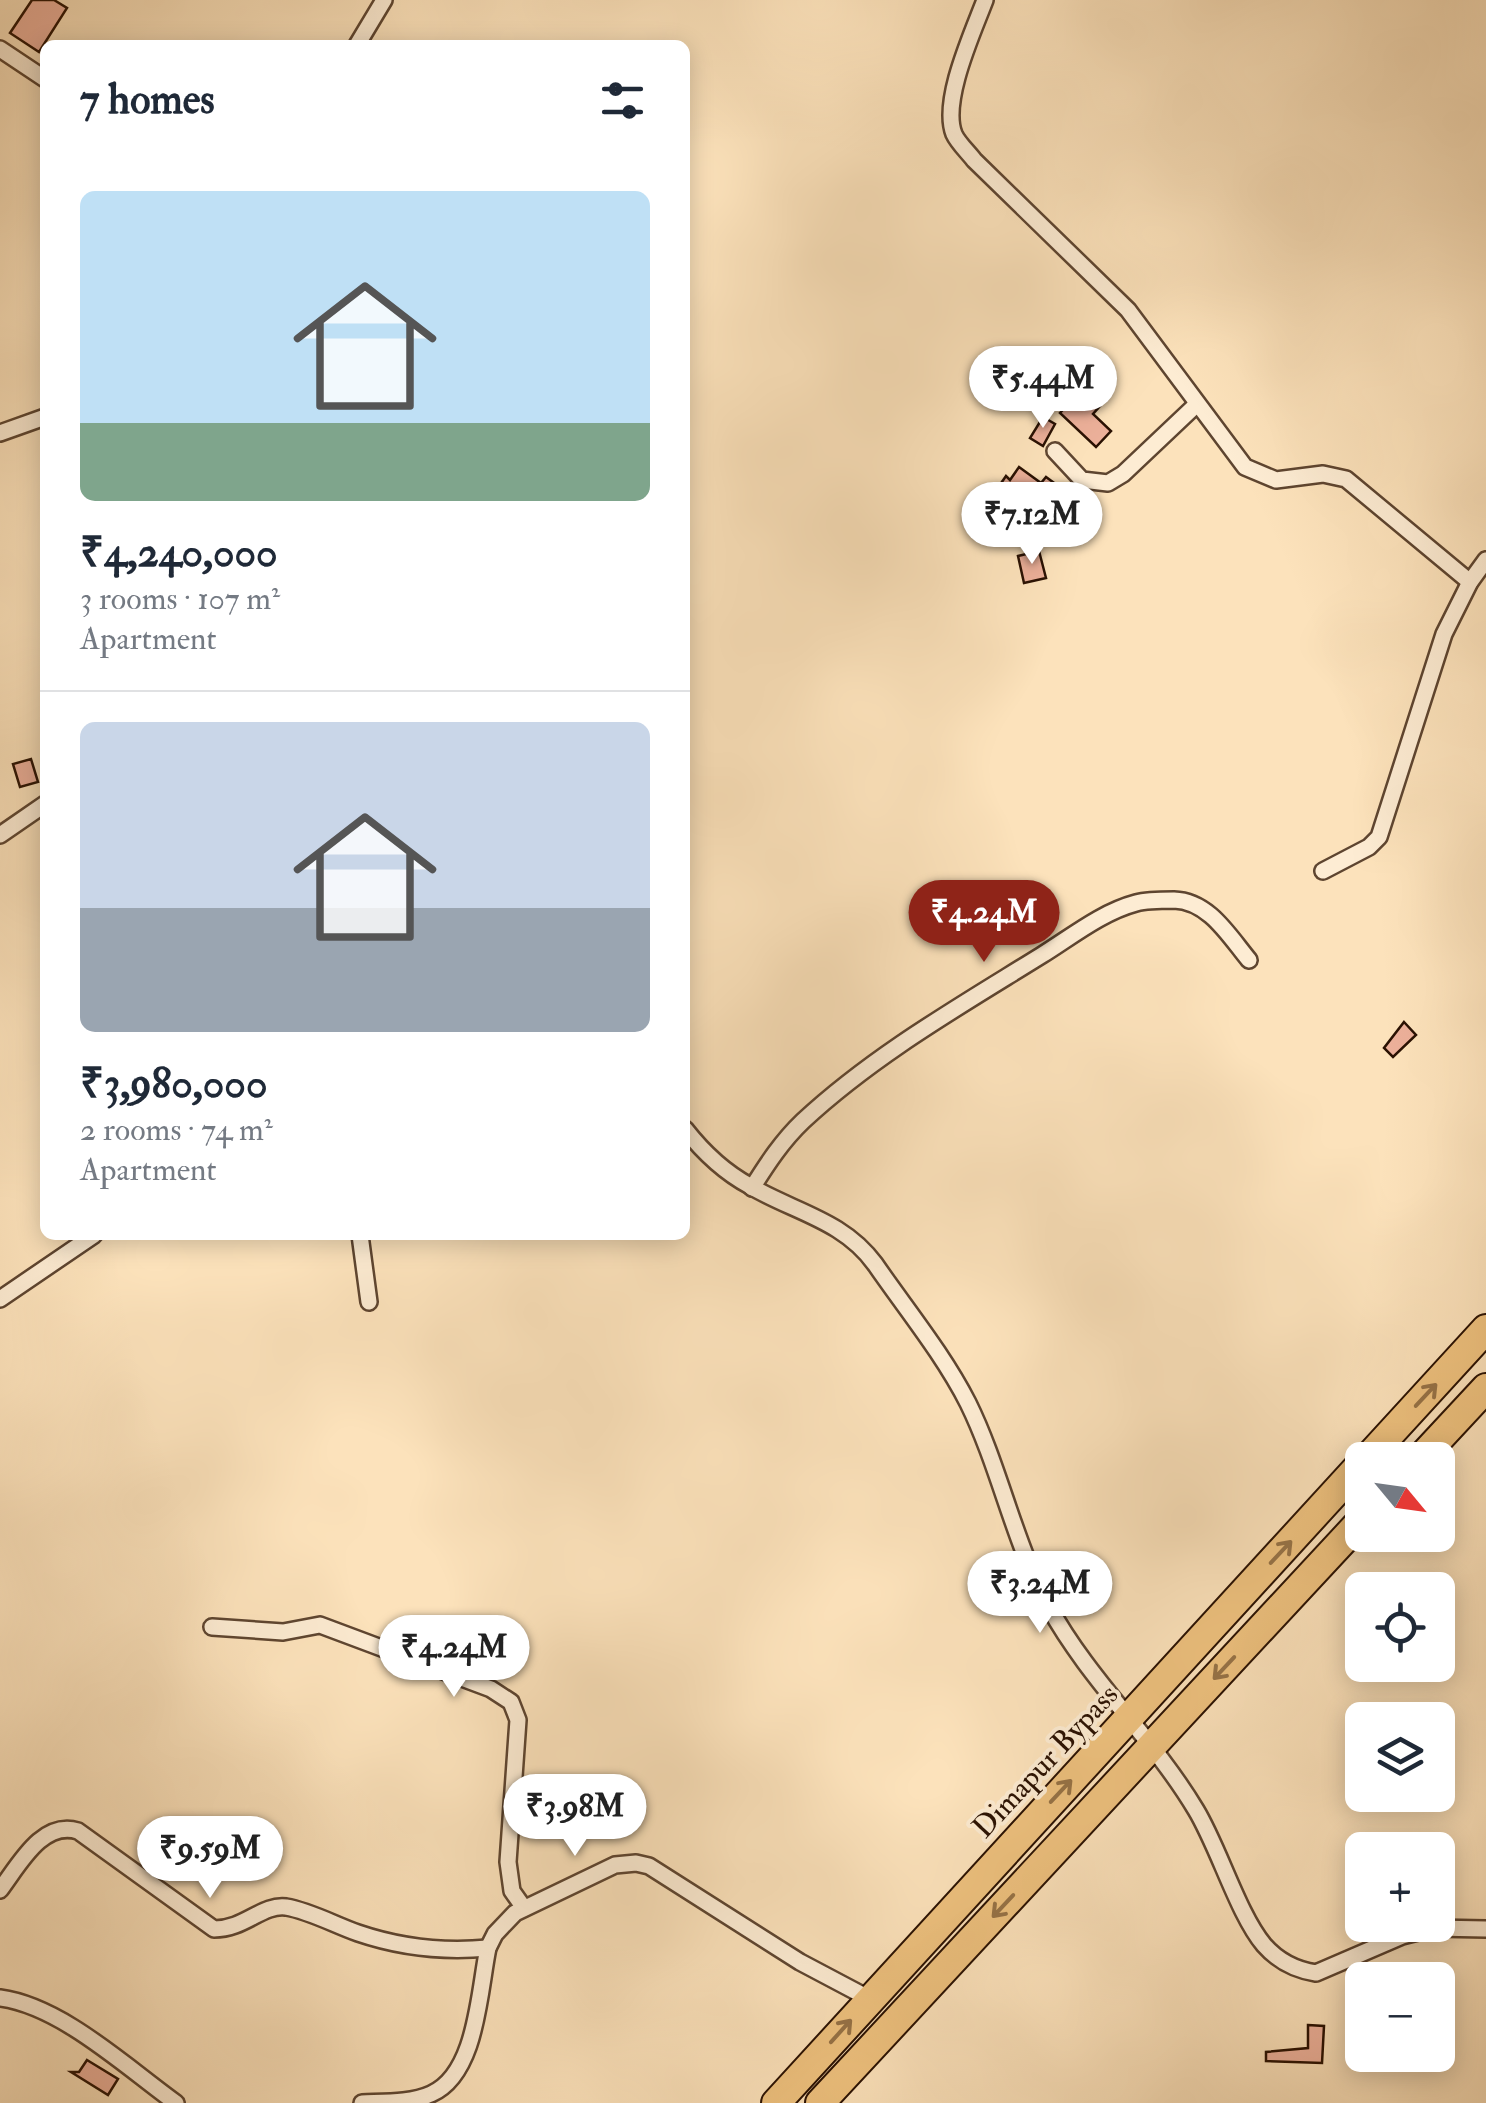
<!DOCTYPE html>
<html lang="en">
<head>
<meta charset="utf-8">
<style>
  body { margin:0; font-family:"IM FELL Double Pica",serif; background:#f2f2f3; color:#1f2937; height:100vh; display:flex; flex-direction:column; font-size:38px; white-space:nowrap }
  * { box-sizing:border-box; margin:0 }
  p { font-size:32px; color:#747a83 }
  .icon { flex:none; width:55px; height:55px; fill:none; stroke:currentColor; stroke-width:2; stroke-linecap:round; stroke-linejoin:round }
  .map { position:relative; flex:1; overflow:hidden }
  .drawer { position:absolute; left:40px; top:40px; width:650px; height:1200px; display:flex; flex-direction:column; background:#fff; border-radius:15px; box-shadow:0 5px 25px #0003 }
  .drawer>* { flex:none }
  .needle { width:65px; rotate:119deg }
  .buttons { position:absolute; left:1345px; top:1442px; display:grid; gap:20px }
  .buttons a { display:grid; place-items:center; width:110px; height:110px; border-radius:15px; background:#fff; box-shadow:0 5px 25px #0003; font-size:50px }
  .price { position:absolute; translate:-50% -85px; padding:0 22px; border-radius:35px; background:#fff; color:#222; font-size:32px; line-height:65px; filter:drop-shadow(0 2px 5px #0008) }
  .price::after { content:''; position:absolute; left:50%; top:60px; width:30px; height:22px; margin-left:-15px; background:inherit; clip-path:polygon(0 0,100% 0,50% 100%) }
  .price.current { background:#8f2418; color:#fff }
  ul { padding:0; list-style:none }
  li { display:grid; align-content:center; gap:20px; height:530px; padding:0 40px }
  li+li { border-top:2px solid #e0e1e3 }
  li span { display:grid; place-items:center; height:310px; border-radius:15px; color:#555 }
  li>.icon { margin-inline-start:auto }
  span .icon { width:180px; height:180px; fill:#fffc; stroke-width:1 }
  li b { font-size:42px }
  h2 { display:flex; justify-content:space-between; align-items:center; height:120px; padding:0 40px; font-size:42px }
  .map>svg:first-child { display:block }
</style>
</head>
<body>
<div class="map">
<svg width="1486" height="2103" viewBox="0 0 1486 2103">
  <rect width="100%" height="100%" fill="#fce2bb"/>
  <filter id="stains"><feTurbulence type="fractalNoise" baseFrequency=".002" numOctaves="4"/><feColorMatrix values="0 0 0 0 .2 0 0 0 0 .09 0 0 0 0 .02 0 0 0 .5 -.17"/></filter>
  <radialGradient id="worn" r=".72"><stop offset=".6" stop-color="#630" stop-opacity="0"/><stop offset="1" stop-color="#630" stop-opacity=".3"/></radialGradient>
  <g fill="#ecb09a" stroke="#2a1102" stroke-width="2.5">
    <polygon points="32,0 54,0 67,8 39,52 10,33"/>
    <polygon points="1082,389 1100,406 1093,414 1111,431 1096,447 1060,413"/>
    <polygon points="1043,417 1055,424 1043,446 1030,438"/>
    <polygon points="1019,467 1041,483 1046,477 1061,488 1037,522 997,489 1006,476 1010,480"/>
    <polygon points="1039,551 1046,578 1024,583 1018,556"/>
    <polygon points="31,759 38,782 20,787 13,764"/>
    <polygon points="1404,1022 1416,1035 1393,1057 1384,1048"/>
    <polygon points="1308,2025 1324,2026 1322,2063 1266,2061 1266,2052 1308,2048"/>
    <polygon points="87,2060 118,2079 108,2095 71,2072 79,2072"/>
  </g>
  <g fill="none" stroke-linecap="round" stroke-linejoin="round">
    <defs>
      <g id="street">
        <path d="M 985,0 C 973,32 941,101 954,134 C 958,143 968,152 974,160 L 1128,310 L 1245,467 L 1276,480 L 1323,474 L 1346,479 L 1470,582"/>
        <polyline points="357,45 384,0"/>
        <polyline points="0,49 45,79"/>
        <polyline points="0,433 45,417"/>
        <polyline points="1055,451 1082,480 1108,483 1123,474 1197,404"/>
        <polyline points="0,835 45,804"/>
        <polyline points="1323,871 1369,847 1379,837 1444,634 1470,582 1486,560"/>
        <path d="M 685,1129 C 703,1152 724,1172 750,1186 C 794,1212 843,1220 875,1264 C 906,1309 943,1354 968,1403 C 1000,1468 1014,1543 1049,1607 C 1089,1680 1153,1738 1196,1810 C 1219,1848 1238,1914 1264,1945 C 1278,1961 1296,1970 1316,1973 L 1402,1936 L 1434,1928 L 1486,1929"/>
        <path d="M 752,1188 C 767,1164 782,1141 803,1121 C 874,1055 960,1006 1042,955 C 1071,937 1102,912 1136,903 C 1147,900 1163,900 1174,900 C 1209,901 1229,936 1249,960"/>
        <polyline points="360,1235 369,1302"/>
        <polyline points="0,1299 94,1235"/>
        <polyline points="212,1627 283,1632 320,1625 491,1689 511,1702 518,1720 508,1862 512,1891 524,1908"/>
        <path d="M 0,1890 C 19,1865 42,1820 78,1831 L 214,1929 C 245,1929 262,1904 286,1907 C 310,1911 335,1925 358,1933 C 399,1947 445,1952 488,1948"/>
        <path d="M 0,1998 C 61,2006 126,2067 176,2103"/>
        <path d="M 362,2103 C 384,2102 411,2103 431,2094 C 477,2074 479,1991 488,1948 L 495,1934 L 515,1913 L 615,1865 L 636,1863 L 649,1866 L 800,1962 L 870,1999"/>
      </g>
      <g id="highway">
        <polyline points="1366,1460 1486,1329"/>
        <polyline points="1419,1460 1486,1388"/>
        <polyline points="776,2103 1362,1463"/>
        <polyline points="820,2103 1362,1520"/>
      </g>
    </defs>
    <use href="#street" stroke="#5e4530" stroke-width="20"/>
    <use href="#highway" stroke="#2a1102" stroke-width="32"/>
    <use href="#street" stroke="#fdecd3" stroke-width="15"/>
    <use href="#highway" stroke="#eec17e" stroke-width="28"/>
  </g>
  <defs><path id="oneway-shaft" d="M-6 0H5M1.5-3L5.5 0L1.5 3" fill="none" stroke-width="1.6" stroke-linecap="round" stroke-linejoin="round" transform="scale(2.5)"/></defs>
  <g stroke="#967246">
    <use href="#oneway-shaft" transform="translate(1426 1395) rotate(-47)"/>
    <use href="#oneway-shaft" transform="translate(1281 1552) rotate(-47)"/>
    <use href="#oneway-shaft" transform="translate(1224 1668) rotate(133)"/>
    <use href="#oneway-shaft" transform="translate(1061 1791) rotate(-47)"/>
    <use href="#oneway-shaft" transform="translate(1003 1906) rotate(133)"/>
    <use href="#oneway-shaft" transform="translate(841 2031) rotate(-48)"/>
  </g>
  <g text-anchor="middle" stroke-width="8" stroke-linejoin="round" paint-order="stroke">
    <g font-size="30" fill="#2a1102" stroke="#fdecd3">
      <text transform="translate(1045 1761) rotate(-47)" y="10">Dimapur Bypass</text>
    </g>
  </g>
  <rect width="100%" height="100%" filter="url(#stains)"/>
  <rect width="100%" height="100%" fill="url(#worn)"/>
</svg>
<div class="buttons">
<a><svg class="needle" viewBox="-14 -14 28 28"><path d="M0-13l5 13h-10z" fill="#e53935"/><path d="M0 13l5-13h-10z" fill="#747a83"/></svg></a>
<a><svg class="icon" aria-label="locate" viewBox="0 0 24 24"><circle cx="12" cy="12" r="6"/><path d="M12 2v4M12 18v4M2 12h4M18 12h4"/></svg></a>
<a><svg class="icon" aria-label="layers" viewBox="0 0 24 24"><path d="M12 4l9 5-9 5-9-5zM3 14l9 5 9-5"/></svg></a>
<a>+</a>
<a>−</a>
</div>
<b class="price" style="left:1043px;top:431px">₹5.44M</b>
<b class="price" style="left:1032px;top:567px">₹7.12M</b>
<b class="price current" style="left:984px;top:965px">₹4.24M</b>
<b class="price" style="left:1040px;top:1636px">₹3.24M</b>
<b class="price" style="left:454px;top:1700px">₹4.24M</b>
<b class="price" style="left:575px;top:1859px">₹3.98M</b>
<b class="price" style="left:210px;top:1901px">₹9.59M</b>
<section class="drawer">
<h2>7 homes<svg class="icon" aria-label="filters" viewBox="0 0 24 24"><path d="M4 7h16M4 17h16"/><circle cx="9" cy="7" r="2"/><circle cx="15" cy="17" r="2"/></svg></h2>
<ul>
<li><span style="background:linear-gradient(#bfe0f5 75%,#7fa58c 0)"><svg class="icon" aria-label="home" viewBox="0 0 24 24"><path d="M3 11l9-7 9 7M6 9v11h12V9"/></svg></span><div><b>₹4,240,000</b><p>3 rooms · 107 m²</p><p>Apartment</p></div></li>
<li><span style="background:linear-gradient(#c9d6e8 60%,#9aa5b1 0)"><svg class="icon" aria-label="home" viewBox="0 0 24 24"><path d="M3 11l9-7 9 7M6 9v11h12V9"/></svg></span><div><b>₹3,980,000</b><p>2 rooms · 74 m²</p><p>Apartment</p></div></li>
</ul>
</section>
</div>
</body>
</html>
